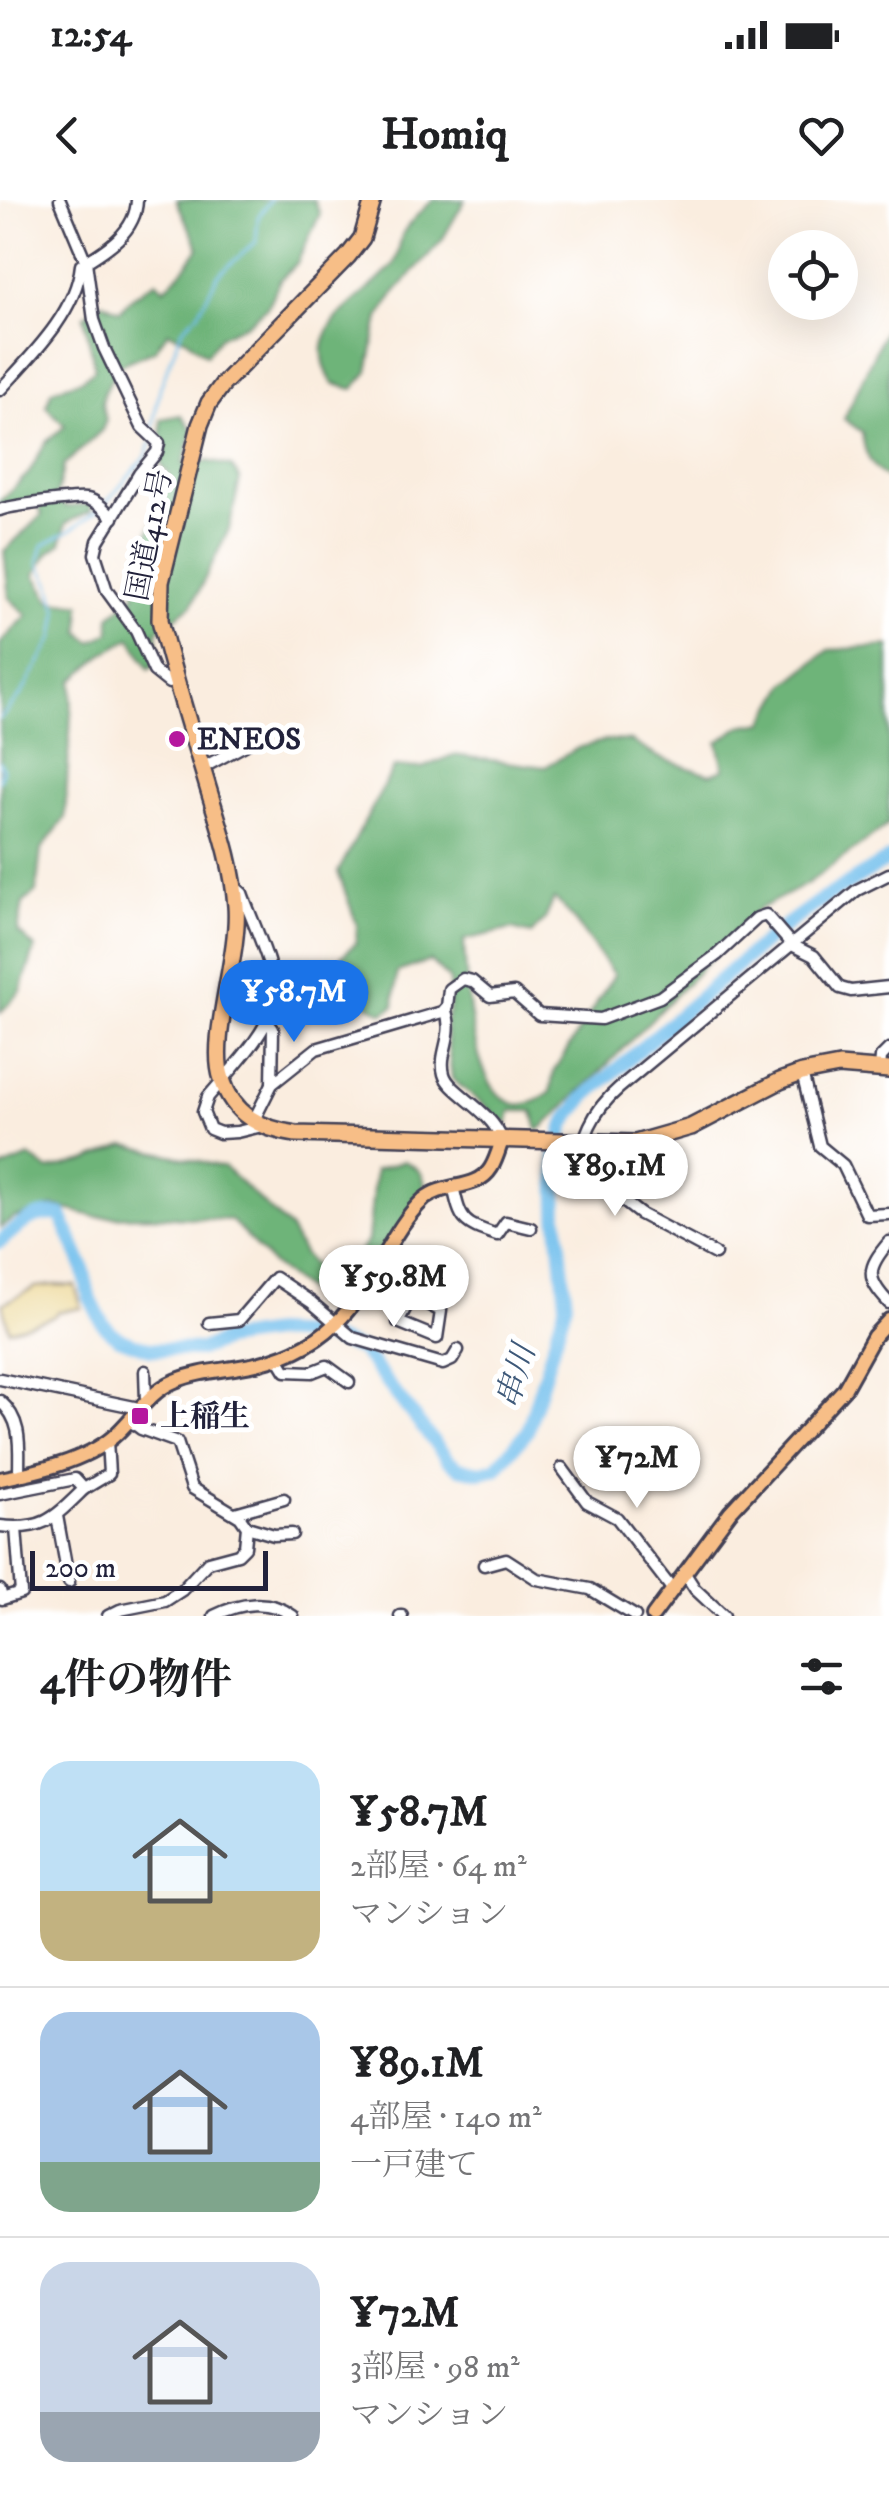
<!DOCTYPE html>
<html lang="ja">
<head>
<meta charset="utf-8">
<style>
  body { margin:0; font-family:"IM FELL DW Pica","Noto Serif JP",serif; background:#f2f2f2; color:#202124; height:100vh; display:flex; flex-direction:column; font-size:38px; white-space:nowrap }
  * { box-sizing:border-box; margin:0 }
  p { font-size:32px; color:#757577 }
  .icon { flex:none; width:55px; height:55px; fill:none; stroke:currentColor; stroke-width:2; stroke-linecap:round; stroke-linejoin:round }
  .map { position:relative; height:1416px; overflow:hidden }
  .drawer { display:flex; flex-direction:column; background:#fff; flex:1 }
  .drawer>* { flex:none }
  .buttons { position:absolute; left:768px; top:30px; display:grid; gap:20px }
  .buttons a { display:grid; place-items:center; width:90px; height:90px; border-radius:50%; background:#fff; box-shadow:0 10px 40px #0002; font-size:50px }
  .scale { position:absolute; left:30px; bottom:25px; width:238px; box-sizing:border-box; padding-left:10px; border:5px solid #22223b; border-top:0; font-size:28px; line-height:35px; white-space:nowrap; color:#22223b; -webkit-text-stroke:8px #fff; paint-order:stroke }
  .price { position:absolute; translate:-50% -85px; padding:0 22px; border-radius:35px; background:#fff; color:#222; font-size:32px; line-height:65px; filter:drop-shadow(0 2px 5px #0008) }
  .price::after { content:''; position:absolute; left:50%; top:60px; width:30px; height:22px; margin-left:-15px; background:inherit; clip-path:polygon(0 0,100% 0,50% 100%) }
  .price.on { background:#1a73e8; color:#fff }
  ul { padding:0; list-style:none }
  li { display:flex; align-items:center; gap:30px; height:250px; padding:0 40px }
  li+li { border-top:2px solid #e0e0e0 }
  li span { display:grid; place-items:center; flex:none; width:280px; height:200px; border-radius:30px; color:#555 }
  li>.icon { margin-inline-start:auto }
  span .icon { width:120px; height:120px; fill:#fffc; stroke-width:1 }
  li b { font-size:42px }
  h2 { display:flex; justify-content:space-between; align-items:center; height:120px; padding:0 40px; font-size:42px }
  .status { display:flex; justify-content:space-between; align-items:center; height:70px; padding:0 50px; background:#fff; direction:ltr }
  .status svg { height:28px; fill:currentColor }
  header { display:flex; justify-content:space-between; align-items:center; height:130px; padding:0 40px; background:#fff; font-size:45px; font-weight:800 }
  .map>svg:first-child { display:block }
</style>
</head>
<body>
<div class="status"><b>12:54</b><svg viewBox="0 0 49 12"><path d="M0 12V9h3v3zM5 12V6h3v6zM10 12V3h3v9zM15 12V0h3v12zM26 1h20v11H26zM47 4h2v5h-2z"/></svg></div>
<header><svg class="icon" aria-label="back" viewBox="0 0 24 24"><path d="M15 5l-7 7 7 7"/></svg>Homiq<svg class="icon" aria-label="heart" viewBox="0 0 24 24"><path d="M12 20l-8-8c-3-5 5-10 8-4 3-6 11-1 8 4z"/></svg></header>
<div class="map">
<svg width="889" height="1416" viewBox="0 0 889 1416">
  <rect width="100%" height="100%" fill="#fff"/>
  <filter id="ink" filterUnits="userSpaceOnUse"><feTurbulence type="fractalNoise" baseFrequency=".01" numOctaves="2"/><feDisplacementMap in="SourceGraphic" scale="20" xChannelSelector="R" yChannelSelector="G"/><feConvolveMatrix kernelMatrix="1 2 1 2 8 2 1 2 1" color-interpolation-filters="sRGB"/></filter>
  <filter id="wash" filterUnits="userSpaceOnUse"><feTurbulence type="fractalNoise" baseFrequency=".0048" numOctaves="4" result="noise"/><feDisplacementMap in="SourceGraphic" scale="40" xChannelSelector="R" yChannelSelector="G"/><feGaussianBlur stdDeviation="2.25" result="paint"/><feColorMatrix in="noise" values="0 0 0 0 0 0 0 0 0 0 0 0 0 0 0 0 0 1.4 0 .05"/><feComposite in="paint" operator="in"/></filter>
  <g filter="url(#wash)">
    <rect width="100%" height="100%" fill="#faeddf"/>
    <g fill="#6eb479" stroke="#486b5a" stroke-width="2.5" fill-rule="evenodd">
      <polygon points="176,0 314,0 320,14 297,63 280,80 267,107 248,123 221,136 206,155 187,139 168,132 155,150 119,165 104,192 102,203 106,220 102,230 64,265 56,297 65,307 91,304 91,311 66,323 61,344 48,353 35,375 51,401 81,404 80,432 92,442 110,432 110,416 135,395 138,356 157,314 170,275 162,266 161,219 181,215 193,230 183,265 207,261 231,266 240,279 229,329 192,405 157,431 158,462 149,469 131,438 102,455 73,481 65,618 41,650 36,692 23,703 18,732 35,748 21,791 0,813 0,444 27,415 9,398 4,351 42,315 37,301 0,306 0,301 29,273 46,242 65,226 46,206 52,190 81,180 95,169 84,116 103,102 120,111 131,98 156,81 164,89 183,70 199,48"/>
      <path d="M 433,0 L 465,0 L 442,40 L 396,91 L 379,118 L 368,172 L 353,189 L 333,184 C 297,126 363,102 393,65 C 399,56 399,45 402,35 C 408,22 423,10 433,0 Z"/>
      <path d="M 889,121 L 889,280 C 871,267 864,255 862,232 L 844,219 Z"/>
      <path d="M 889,446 L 889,624 L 807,684 L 759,709 L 594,878 C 573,895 559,916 538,931 L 533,911 L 511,911 L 508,925 L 452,879 L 445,823 L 450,806 L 449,779 L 430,761 L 397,772 L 394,806 L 383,813 L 364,802 L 338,779 L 341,757 L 356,743 L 357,725 L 338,672 L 394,567 L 422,568 L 453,555 L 545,567 L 578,548 L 607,540 L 631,541 L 658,557 L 689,568 L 711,574 L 724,569 L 718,542 L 741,526 L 764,522 L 786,484 L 829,450 ZM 554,699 C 566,705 602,760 614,775 L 554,871 L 550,893 C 472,949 466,783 464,740 L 512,729 L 531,734 L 545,719 Z"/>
      <path d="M 126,945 L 224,967 L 289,1028 L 304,1055 L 319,1072 L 344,1071 L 368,1040 L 375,970 L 404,961 C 423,970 426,977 425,998 L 348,1105 L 331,1109 L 273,1065 L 231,1020 L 153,1016 L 96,1017 L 55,1006 L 14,1018 L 0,1028 L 0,969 L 30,957 L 48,970 L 86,961 Z"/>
    </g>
    <polygon fill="#eeda9e" stroke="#887e6c" stroke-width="2.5" points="55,1085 75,1086 82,1108 58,1112 53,1117 9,1130 2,1104 36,1087"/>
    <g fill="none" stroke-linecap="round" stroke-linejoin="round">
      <g stroke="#73c0ed" stroke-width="2.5">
        <polyline points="152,230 160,188 182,129 198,114 218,75 256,42 258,17 270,0"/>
        <polyline points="105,304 146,256 151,243"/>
        <polyline points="0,519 21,495 54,437 58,412 51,386 38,362 43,345 71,330 100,309"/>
        <polyline points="0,562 3,570 0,580"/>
      </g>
      <path stroke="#73c0ed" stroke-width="14" d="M 0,1042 C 19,1025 35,1011 61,1015 L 83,1067 L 89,1096 L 103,1124 L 118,1138 L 150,1149 L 200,1150 L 225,1140 L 273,1133 L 314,1135 L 343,1143 L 361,1150 L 448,1260 L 459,1268 L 481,1272 L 496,1268 L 527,1232 L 566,1103 L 557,1015 L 556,957 L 565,923 L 585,897 L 771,736 L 818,702 L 889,659"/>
    </g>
  </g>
  <g filter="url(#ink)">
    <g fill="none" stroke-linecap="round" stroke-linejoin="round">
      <defs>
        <g id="minor">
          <polyline points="60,0 86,62 94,120 104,148 142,227 159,243 157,252 139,274 98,341 95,354 107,391 136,431 154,471 169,483 175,482"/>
          <path d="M 0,190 C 31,156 76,113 81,65 C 106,50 136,32 137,0"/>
          <path d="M 0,310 C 7,306 79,297 87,299 C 98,301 106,311 113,318"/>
          <polyline points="202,568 245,545"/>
          <path d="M 235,687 L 242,693 C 252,722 277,770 274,800 C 271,830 228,873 208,897 L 203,912 L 210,929 L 220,933 L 237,932 L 262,926"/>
          <path d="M 445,809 C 456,835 438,852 444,874 C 449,893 491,909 502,940"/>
          <polyline points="267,821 273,829 272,884"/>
          <polyline points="880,869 881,857 889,849"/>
          <polyline points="802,873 820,946 843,965 867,1015 889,1014"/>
          <polyline points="253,922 272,884 316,849 442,812 447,807 449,789 463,779 472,781 490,796 514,793 539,815 601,819 660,797 717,755 757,718 766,715 792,745 814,756 840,788 851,791 889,787"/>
          <path d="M 453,986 C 461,1022 462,1023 497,1035 L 506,1022 L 531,1028"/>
          <path d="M 889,1042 C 867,1068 865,1078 889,1103"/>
          <path d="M 715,1054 L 640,1014 L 586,972 C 574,942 597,907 619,888 L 857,690 L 889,674"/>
          <polyline points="377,1070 412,1096 441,1111 437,1138 398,1122 412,1096"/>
          <polyline points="209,1123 239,1120 275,1078 311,1102 353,1138 443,1164 452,1160 458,1150"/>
          <polyline points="278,1158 286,1171 312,1172 327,1166 349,1182"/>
          <polyline points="145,1171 146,1201"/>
          <polyline points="0,1179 139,1208"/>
          <path d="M 0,1201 C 23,1221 19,1247 19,1274"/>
          <polyline points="562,1268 587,1302 617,1318 672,1389"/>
          <polyline points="0,1294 75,1279 84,1289 109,1274 107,1241"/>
          <polyline points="235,1313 284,1299"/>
          <polyline points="57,1316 69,1382"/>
          <path d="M 0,1326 C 44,1331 54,1318 84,1289"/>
          <polyline points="247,1327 274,1335 292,1334"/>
          <polyline points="484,1365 506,1359 537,1379 590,1389 635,1416"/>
          <polyline points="684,1372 695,1389 724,1416"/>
          <polyline points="0,1390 2,1399 21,1393 16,1328"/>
          <polyline points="108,1416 120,1410 165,1401 182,1390 208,1362 238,1354 245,1347 247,1327 240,1317 192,1288 177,1242 141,1229 129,1220"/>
          <path d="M 214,1416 C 239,1403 269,1398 293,1416"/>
          <polyline points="400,1416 402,1416"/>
        </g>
        <g id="major">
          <path d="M 0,1279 C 36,1272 85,1261 113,1237 C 134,1219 148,1192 175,1181 C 193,1173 214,1171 234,1168 C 272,1163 308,1150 336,1123 C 372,1089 391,1029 424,999 C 444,982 477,991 491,968 C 496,960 499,949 502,940"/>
          <polyline points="653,1416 730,1312 845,1188 874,1136 889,1120"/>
        </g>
        <path id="highway" d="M 373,0 L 362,38 L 348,56 L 223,184 L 209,203 L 200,225 L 161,382 L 160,420 C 173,474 190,527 206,581 C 218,622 233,663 236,706 C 240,756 208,840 222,879 C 233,915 261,929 296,934 L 635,943 L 691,927 L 780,881 L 802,873 L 839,866 L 889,870"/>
      </defs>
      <use href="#minor" stroke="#424054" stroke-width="15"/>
      <use href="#major" stroke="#424054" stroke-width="18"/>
      <use href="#highway" stroke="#424054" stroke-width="20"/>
      <use href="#minor" stroke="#fff" stroke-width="10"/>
      <use href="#major" stroke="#f7be87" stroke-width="12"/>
      <use href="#highway" stroke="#f7be87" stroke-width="15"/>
    </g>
  </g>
  <g fill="#b5179e" stroke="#fff" stroke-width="4">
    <circle cx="177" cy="539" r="10"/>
    <rect x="130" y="1206" width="20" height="20" rx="5"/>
  </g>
  <g text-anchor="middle" stroke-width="10" stroke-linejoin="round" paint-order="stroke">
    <g font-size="30" fill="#22223b" stroke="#fff">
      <text transform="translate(149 335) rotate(-79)" y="10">国道412号</text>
    </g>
    <g font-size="30" font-weight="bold" fill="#22223b" stroke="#fff" text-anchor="start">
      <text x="197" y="549">ENEOS</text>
      <text x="160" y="1226">上稲生</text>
    </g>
    <g font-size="32" font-style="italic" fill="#3e5979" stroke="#fff">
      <text transform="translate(515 1176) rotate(-73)" y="11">串川</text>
    </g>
  </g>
</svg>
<div class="buttons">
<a><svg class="icon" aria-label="locate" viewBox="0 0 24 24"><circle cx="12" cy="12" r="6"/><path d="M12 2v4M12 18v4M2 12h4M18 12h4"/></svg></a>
</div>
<div class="scale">200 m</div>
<b class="price on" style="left:294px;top:845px">¥58.7M</b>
<b class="price" style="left:615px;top:1019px">¥89.1M</b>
<b class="price" style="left:394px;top:1130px">¥59.8M</b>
<b class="price" style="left:637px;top:1311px">¥72M</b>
</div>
<section class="drawer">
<h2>4件の物件<svg class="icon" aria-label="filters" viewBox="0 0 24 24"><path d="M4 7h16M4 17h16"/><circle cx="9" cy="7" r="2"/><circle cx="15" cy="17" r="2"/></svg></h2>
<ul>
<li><span style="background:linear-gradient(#bfe0f5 65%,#c2b280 0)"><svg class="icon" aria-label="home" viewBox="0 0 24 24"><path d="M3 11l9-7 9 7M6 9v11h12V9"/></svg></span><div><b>¥58.7M</b><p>2部屋 · 64 m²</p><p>マンション</p></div></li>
<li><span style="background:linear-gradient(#a9c7e8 75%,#7fa58c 0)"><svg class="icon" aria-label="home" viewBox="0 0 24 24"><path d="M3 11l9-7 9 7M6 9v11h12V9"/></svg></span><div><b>¥89.1M</b><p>4部屋 · 140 m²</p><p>一戸建て</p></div></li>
<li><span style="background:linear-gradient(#c9d6e8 75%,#9aa5b1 0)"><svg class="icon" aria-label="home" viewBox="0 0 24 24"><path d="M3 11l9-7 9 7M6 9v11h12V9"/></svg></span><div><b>¥72M</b><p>3部屋 · 98 m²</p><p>マンション</p></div></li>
</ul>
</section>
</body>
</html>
